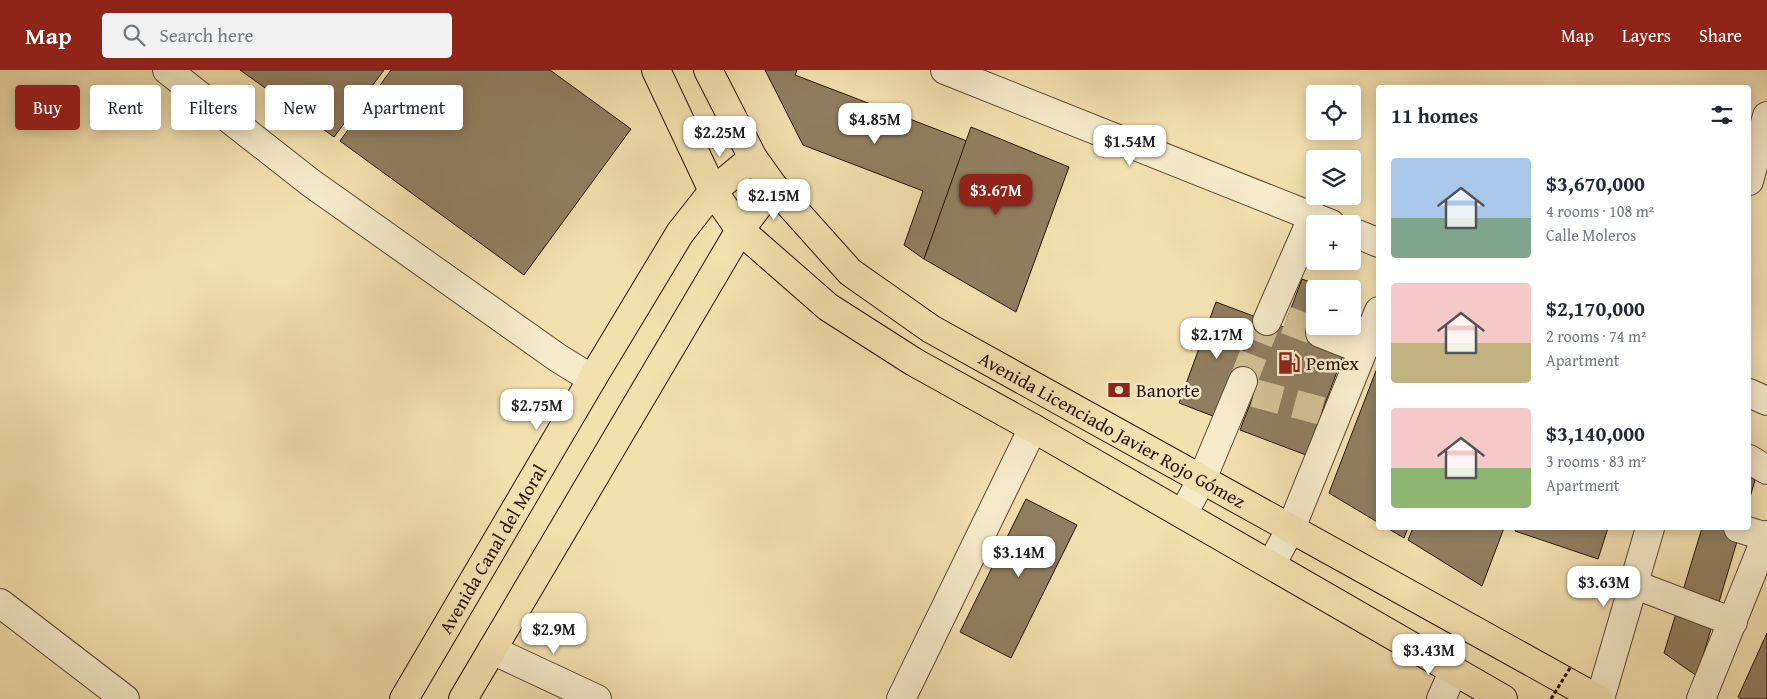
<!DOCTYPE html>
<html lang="en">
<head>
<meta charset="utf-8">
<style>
  body { margin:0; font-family:"Gentium Book Plus",serif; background:#f2f2f3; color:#1f2937; height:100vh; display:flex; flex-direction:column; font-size:19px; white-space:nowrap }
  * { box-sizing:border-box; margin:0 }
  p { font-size:16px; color:#747a83 }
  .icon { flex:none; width:28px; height:28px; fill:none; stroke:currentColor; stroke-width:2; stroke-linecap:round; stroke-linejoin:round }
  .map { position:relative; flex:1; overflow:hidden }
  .details { position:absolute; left:1376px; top:15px; width:375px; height:445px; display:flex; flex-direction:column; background:#fff; border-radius:5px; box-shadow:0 2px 12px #0003 }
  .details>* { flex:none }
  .top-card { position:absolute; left:15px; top:15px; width:475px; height:45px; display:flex; gap:10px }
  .buttons { position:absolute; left:1306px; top:15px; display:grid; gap:10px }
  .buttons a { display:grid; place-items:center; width:55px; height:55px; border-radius:5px; background:#fff; box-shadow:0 2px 12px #0003; font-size:25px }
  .price { position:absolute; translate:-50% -42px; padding:0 11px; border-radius:10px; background:#fff; color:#222; font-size:16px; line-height:32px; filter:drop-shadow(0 1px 2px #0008) }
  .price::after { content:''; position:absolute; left:50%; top:30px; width:15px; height:11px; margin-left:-8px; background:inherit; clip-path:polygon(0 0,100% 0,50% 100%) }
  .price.current { background:#8f2418; color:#fff }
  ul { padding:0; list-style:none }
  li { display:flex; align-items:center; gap:15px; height:125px; padding:0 15px }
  li span { display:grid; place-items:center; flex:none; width:140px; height:100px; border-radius:5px; color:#555 }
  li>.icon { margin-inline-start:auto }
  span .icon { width:60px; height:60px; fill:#fffc; stroke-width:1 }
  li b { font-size:21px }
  h2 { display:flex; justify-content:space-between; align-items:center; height:60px; padding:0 15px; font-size:21px }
  .chip { padding:0 18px; border-radius:5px; background:#fff; box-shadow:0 2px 12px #0003; font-size:18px; line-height:45px }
  .chip.current { background:#8f2418; color:#fff }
  header { display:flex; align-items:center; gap:30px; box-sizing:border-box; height:70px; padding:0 25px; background:#8f2418; color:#fff }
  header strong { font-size:24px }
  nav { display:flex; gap:28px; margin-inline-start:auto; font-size:18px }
  .search { width:350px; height:45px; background:#f2f2f3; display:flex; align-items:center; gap:12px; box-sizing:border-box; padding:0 18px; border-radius:5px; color:#747a83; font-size:19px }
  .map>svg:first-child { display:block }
</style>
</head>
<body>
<header>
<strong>Map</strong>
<div class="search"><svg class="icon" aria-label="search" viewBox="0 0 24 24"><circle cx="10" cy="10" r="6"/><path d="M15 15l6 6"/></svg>Search here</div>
<nav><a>Map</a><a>Layers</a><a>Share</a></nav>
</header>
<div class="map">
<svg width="1767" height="629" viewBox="0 0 1767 629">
  <rect width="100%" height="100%" fill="#f3e0af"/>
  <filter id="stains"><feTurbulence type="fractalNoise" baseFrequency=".004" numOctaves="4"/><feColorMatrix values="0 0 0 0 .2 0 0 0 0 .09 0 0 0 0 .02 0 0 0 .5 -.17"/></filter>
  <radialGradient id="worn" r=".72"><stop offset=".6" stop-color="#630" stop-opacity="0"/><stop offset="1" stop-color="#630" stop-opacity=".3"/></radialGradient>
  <g fill="#917e60" stroke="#27130a">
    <polygon points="240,0 384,0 334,67"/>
    <polygon points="391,0 550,0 631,59 524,205 340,71"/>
    <polygon points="765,0 797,0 795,5 967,71 924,189 904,175 923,121 803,75"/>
    <polygon points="971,57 1069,97 1016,242 924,189"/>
    <polygon points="1302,209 1328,219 1315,219 1315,256 1345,280 1306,385 1240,360 1257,316 1233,307 1256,247 1284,257"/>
    <polygon points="1216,232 1256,247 1218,348 1179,333"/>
    <polygon points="1379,293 1379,453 1329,423"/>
    <polygon points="1749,405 1755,410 1749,431"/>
    <polygon points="1026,429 1077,455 1011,588 960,562"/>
    <polygon points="1387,458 1408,458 1404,468"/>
    <polygon points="1413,458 1504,458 1482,516 1408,470"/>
    <polygon points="1516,458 1608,458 1598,489 1515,461"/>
    <polygon points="1702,458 1741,458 1697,606 1664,583"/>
    <polygon points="1767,563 1767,629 1742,629 1738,627"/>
  </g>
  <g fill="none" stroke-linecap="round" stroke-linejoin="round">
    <g stroke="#d4c196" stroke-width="28" stroke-dasharray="28 14" stroke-linecap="butt">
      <polyline points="1286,250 1320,263"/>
      <polyline points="1243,311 1267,251"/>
      <polyline points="1254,323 1322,341"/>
    </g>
    <defs>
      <g id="minor">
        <polyline points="167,0 311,113 558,288 592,309"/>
        <polyline points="945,0 1331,154"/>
        <polyline points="1749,111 1767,46"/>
        <polyline points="1352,162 1379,173"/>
        <polyline points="1267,251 1313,146"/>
        <polyline points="1320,263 1363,280"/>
        <polyline points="1749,323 1767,331"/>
        <polyline points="1749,389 1767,400"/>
        <polyline points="1183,444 1202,409 1243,311"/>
        <polyline points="1738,458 1766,467"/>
        <polyline points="1271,495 1291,458 1379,241"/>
        <polyline points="1633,514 1733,552"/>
        <polyline points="0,533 125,629"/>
        <polyline points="492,580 597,629"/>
        <polyline points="901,629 1033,358"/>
        <polyline points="1441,629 1454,600"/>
        <polyline points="1600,629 1650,458"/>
        <polyline points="1701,629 1767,465"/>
      </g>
      <g id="major">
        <polyline points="656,0 713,121 740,160 828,237 914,292 1033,358 1503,629"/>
        <path id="s1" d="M 708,0 L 753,88 L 773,116 L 850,202 L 931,259 L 1598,629"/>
        <path id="s2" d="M 404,629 L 592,309 L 680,163 L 713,121 L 753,88"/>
        <polyline points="463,629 740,160 773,116"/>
      </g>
    </defs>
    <use href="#minor" stroke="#5a4633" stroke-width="30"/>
    <use href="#major" stroke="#27130a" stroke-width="30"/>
    <use href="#minor" stroke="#f7ebcb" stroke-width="28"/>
    <use href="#major" stroke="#f3e0af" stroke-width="28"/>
    <polyline stroke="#27130a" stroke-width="3" stroke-dasharray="4 2.5" stroke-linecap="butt" points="1551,629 1570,598"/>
  </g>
  <defs>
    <symbol id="fuel-bare" viewBox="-9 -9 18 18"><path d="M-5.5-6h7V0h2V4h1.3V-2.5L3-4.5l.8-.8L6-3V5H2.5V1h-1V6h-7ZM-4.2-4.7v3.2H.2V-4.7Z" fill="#8f2418" stroke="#f7ebcb" stroke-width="2.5" paint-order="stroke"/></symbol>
    <symbol id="bank-bare" viewBox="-9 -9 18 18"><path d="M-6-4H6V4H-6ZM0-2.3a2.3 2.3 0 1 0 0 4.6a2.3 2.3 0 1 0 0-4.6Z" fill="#8f2418" stroke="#f7ebcb" stroke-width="2.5" paint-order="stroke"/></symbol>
  </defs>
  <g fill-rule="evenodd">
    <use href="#fuel-bare" x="1273" y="277" width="32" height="32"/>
    <use href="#bank-bare" x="1103" y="304" width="32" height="32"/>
  </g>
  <g text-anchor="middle" stroke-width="5" stroke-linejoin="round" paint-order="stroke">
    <g font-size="19" fill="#27130a" stroke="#f7ebcb" text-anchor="start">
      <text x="1306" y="300">Pemex</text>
      <text x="1136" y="327">Banorte</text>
    </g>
    <g font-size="19" fill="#27130a" stroke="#f7ebcb">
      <text dy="7" stroke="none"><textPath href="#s1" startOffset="555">Avenida Licenciado Javier Rojo Gómez</textPath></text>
      <text dy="7" stroke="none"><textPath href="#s2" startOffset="174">Avenida Canal del Moral</textPath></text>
    </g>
  </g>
  <rect width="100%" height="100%" filter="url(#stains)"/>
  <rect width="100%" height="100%" fill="url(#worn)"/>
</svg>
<div class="buttons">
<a><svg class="icon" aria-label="locate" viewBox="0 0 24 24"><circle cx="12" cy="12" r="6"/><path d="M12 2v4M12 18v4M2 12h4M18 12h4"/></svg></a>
<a><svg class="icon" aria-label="layers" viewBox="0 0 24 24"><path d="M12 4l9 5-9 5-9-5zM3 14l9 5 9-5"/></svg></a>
<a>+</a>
<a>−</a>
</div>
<b class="price" style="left:875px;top:75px">$4.85M</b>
<b class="price" style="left:720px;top:88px">$2.25M</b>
<b class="price" style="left:1130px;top:97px">$1.54M</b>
<b class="price current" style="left:996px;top:146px">$3.67M</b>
<b class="price" style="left:774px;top:151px">$2.15M</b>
<b class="price" style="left:1217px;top:290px">$2.17M</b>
<b class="price" style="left:537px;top:361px">$2.75M</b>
<b class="price" style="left:1019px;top:508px">$3.14M</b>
<b class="price" style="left:1604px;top:538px">$3.63M</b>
<b class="price" style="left:554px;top:585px">$2.9M</b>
<b class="price" style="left:1429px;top:606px">$3.43M</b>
<div class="top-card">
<a class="chip current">Buy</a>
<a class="chip">Rent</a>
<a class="chip">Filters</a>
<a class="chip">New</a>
<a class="chip">Apartment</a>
</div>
<section class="details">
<h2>11 homes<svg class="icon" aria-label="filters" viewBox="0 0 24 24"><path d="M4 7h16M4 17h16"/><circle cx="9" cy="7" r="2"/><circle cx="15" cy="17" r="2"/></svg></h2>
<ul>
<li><span style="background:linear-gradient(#a9c7e8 60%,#7fa58c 0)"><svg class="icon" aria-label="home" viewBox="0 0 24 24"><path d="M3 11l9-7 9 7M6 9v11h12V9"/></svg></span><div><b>$3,670,000</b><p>4 rooms · 108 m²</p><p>Calle Moleros</p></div></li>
<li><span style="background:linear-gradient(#f6c9c9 60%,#c2b280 0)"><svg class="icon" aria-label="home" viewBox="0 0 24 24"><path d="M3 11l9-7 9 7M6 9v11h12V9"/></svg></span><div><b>$2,170,000</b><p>2 rooms · 74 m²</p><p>Apartment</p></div></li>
<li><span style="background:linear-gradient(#f6c9c9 60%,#8fb573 0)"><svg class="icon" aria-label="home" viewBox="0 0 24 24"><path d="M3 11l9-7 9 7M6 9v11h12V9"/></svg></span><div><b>$3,140,000</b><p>3 rooms · 83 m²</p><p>Apartment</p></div></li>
</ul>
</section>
</div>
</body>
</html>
